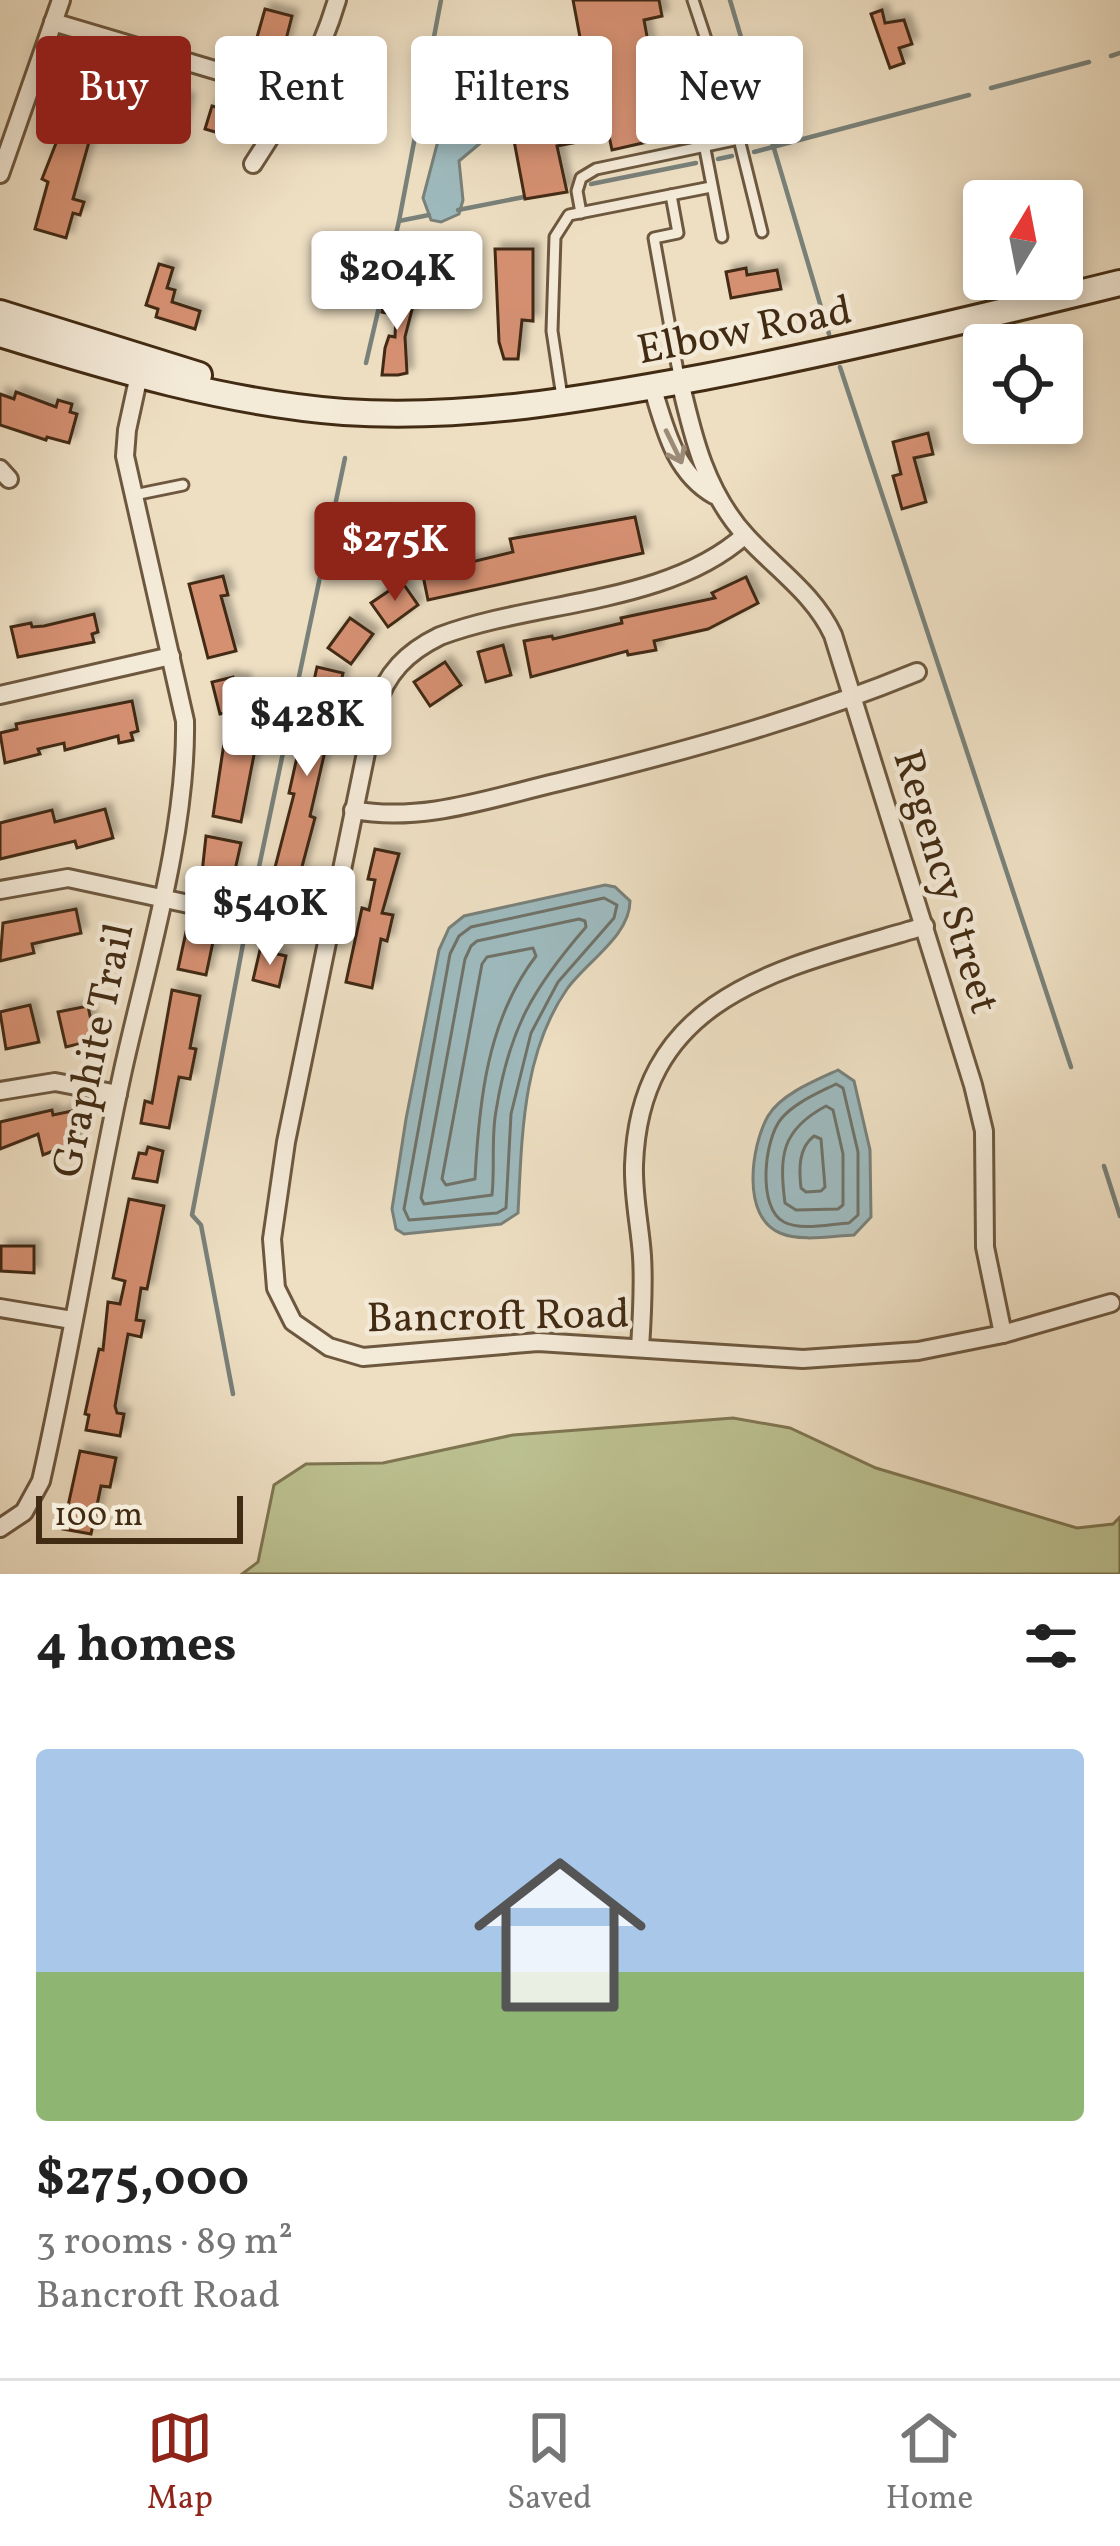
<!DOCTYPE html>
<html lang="en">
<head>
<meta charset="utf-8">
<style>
  body { margin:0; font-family:Vollkorn,serif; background:#f2f2f2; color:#222; height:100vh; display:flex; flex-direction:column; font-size:45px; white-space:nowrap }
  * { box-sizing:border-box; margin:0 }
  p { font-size:39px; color:#767676 }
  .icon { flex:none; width:66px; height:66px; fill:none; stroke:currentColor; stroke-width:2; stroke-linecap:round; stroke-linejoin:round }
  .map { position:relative; height:1574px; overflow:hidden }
  .details { display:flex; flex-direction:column; background:#fff; flex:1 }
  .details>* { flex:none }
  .top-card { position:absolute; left:36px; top:36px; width:1050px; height:108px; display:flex; gap:24px }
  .needle { width:78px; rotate:10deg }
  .fabs { position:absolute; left:963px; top:180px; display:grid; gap:24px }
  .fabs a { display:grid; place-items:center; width:120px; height:120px; border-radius:12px; background:#fff; box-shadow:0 6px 18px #0003; font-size:60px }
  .scale { position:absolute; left:36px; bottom:30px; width:207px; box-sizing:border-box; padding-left:12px; border:6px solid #422b13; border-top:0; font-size:33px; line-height:42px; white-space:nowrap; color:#422b13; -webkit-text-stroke:9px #f4ead8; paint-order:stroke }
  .price { position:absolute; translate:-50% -102px; padding:0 27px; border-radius:12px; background:#fff; color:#222; font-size:39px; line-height:78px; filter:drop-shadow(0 3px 6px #0008) }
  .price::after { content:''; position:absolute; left:50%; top:72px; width:36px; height:27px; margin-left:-18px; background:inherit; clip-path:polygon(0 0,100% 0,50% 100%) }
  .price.current { background:#8f2418; color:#fff }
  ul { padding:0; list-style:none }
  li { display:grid; align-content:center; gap:24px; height:636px; padding:0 36px }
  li+li { border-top:3px solid #e0e0e0 }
  li span { display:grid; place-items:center; height:372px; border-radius:12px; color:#555 }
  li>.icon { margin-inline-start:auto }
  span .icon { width:216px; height:216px; fill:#fffc; stroke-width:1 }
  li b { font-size:51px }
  h2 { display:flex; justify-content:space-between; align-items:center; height:144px; padding:0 36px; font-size:51px }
  .pill { padding:0 42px; border-radius:12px; background:#fff; box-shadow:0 6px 18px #0003; font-size:42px; line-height:108px }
  .pill.current { background:#8f2418; color:#fff }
  .menu { display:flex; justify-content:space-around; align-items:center; height:168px; border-top:3px solid #e0e0e0; background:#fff; font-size:33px; color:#767676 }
  .menu a { display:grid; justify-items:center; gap:6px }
  .menu .current { color:#8f2418 }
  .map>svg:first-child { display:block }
</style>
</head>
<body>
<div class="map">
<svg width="1120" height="1574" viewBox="0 0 1120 1574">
  <defs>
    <filter id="shadow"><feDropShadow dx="6" dy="-6" stdDeviation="3" flood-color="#0004"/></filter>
  </defs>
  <rect width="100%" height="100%" fill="#eedfc3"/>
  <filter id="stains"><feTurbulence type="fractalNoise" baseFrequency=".00167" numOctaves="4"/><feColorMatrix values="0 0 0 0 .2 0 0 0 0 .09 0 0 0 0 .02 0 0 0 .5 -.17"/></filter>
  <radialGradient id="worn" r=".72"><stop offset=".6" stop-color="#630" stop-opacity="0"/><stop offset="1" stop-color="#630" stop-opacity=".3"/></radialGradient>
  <polygon fill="#bcc191" stroke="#7f7652" stroke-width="3" points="733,1418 790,1428 876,1468 1077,1528 1113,1524 1120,1517 1120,1574 242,1574 258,1562 274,1485 306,1464 383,1463 513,1435"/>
  <g fill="#9ebabe" stroke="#79817a" stroke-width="3">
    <polygon points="469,102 482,111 484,140 459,161 463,200 459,214 441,222 431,220 423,198 445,114 454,105"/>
    <path d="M 605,885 L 615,887 L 630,901 C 630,936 586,962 567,989 C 522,1054 522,1137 518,1213 L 501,1224 L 404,1234 L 396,1229 L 392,1209 L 406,1119 L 439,950 L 449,928 L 464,916 Z"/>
    <path d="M 838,1070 L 854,1081 L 870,1150 L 871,1217 L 854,1235 C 831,1236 801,1242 780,1233 C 741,1217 751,1146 768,1116 C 781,1094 816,1080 838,1070 Z"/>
  </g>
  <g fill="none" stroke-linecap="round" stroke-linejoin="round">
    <g stroke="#707268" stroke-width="3">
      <polygon points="604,898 617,905 614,918 558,982 531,1033 511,1114 506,1208 497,1213 409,1220 404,1209 450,954 459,936 471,927"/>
      <path d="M 579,919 L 585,921 L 586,927 C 533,988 509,1029 496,1111 C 491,1138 495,1168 492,1195 L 424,1204 L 421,1198 L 465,959 L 471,946 L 477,941 Z"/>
      <path d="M 533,948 L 536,956 C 487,1020 479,1102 475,1179 L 446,1185 L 442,1179 L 482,964 L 487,957 Z"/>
      <path d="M 836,1084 L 843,1088 L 858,1152 L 858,1215 L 849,1223 C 830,1224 801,1231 784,1222 C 757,1208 764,1140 781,1119 C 794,1103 818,1093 836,1084 Z"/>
      <path d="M 826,1106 L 833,1110 L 843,1154 L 843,1205 L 838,1209 L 796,1210 L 785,1203 C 779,1156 781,1130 826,1106 Z"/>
      <path d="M 814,1136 L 821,1139 L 825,1187 L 821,1191 L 806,1192 L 801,1188 C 799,1170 798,1148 814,1136 Z"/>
    </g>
    <g stroke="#79817a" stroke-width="4.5">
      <polyline points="730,0 829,334"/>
      <polyline points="1111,56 1120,53"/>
      <polyline points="991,88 1089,62"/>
      <polyline points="754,152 969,95"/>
      <polyline points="718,159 732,156"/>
      <polyline points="591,184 696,163"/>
      <polyline points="458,210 529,196"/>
      <polyline points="399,221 429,215"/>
      <polyline points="366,363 399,221 441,0"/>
      <polyline points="840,367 1071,1067"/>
      <polyline points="251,905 345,458"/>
      <polyline points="1104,1166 1120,1216"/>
      <polyline points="233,1394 201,1225 192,1215 246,928"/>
    </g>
  </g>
  <g fill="#d59072" stroke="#422b13" stroke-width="3" filter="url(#shadow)">
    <polygon points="573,0 659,0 662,16 644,20 652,64 686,58 695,102 668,107 673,124 654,127 656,140 612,150 609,136 557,146 567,192 525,199 506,98 550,90 549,84 571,80 568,67 585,64"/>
    <polygon points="265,9 292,16 282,55 254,48"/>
    <polygon points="882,10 885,23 904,20 912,44 899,48 904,63 890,68 871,14"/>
    <polygon points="83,65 114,74 107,101 101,99 73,199 84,202 80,215 73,213 66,238 35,229 48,182 42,179 60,133 56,131 64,104 72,106"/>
    <polygon points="153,90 188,100 180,130 145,120"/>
    <polygon points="212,106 242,115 235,138 205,129"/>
    <polygon points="495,249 533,249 533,321 522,320 518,359 504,359 499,342"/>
    <polygon points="159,264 173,268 167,288 175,290 172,302 200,311 195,329 156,317 158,309 146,305"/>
    <polygon points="746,268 747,275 777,270 781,289 731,298 726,272"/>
    <polygon points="386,290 415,298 405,337 407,373 398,375 382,375 385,348 389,336 395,337 396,315 382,312"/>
    <polygon points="16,392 56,407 58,400 72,404 70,412 77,414 69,443 47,437 46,440 0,425 0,394 14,399"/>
    <polygon points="928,433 933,454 914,458 926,502 902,509 893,476 901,474 893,442"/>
    <polygon points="635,517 643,553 428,600 421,566 449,560 451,567 513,552 510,539"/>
    <polygon points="223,576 228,595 221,596 236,651 208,658 189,584"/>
    <polygon points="746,577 758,603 708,629 654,641 656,650 628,655 627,651 531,677 524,641 552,636 553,639 622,623 621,618 715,598 712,593"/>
    <polygon points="402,582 418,605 388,627 371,603"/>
    <polygon points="94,614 98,632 92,634 94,642 18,657 11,627 31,623 32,627 44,626"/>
    <polygon points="350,618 373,634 351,664 328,648"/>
    <polygon points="503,645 511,675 486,682 478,652"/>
    <polygon points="445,662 461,685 430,706 414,682"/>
    <polygon points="317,667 343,673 310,816 315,818 295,893 270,887 294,794 289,793"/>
    <polygon points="233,677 234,681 243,679 250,707 220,714 212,682"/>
    <polygon points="132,701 138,731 131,733 133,740 119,743 118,736 65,750 64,743 38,749 40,754 5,763 0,733 17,729 16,724"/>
    <polygon points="226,730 258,734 241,822 213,816"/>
    <polygon points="105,809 113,838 77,848 75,841 0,859 0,823 52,810 55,822"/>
    <polygon points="206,836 241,843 233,879 202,873"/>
    <polygon points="375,849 399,854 382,913 393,915 387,941 381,939 372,988 346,982 362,908 369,910 375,880 368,879"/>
    <polygon points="76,909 81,933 32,944 34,953 0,961 3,923"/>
    <polygon points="186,932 214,937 206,975 178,969"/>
    <polygon points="260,950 286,956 279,987 253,980"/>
    <polygon points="172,990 200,996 190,1048 196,1049 190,1079 179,1077 169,1128 141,1123 145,1101 152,1103"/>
    <polygon points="30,1005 39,1042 6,1049 0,1012"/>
    <polygon points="88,1006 95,1040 66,1047 58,1012"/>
    <polygon points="52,1110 53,1115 72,1111 79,1141 43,1155 38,1134 0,1149 0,1122"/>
    <polygon points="148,1147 163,1151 157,1182 133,1178 139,1153 146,1154"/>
    <polygon points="129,1199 164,1206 147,1289 141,1288 136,1320 144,1321 141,1337 128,1334 115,1406 117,1413 124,1414 120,1436 86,1430 89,1415 85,1414 99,1349 103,1350 108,1302 120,1304 125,1281 113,1278"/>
    <polygon points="1,1246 34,1246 34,1273 1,1271"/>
    <polygon points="80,1451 116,1458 110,1487 101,1486 91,1534 63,1529"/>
  </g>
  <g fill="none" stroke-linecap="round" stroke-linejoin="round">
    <defs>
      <g id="service">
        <polyline points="693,0 739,139 762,232"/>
        <polyline points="705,149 722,237"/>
        <polyline points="671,195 678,233 654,238 679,377"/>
        <polyline points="581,213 577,191 581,178 596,169 739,139"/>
        <polyline points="562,397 552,331 555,237 569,215 711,187"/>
        <polyline points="134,495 183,485"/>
      </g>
      <g id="minor">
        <polyline points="53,22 299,95"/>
        <path d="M 253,164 C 289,108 318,64 337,0"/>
        <polyline points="0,174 61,0"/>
        <path d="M 680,381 C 693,438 706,492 746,536 C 776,569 814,594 833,635 L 973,1085 L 984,1131 L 985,1247 L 1003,1334"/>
        <path d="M 652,386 C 665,428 674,472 714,495"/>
        <polyline points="0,469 9,479"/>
        <path d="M 745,535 C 667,605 536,600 440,636 C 407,652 386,673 375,709 L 286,1142 L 272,1239 L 276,1288 L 293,1322 L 329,1347 L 363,1357 L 538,1342 L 803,1359 L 918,1351 L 1003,1334 L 1111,1303"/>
        <polyline points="0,695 171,656"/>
        <path d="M 353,810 C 423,823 490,798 559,782 C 681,752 800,720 917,672"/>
        <polyline points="0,890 68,878 328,934"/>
        <polyline points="0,1091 55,1082 118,1094"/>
        <polyline points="0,1308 72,1320"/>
        <path d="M 640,1348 C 642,1317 644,1287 642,1256 C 640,1226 633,1196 634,1165 C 640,990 789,967 925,926"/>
        <path d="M 0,1528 L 24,1512 L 41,1481 C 72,1345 93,1207 123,1070 C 147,962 187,832 185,721 L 125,456 L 127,430 L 141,366"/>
      </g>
      <g id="secondary">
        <polyline points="0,313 199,375"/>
        <path d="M 0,334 C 113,369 226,403 344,412 C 466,420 585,399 704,377 C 844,350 982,317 1120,283"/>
      </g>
    </defs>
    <use href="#service" stroke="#6d583f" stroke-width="15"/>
    <use href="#minor" stroke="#6d583f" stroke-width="22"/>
    <use href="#secondary" stroke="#422b13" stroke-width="30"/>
    <use href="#service" stroke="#f4ead8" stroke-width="9"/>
    <use href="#minor" stroke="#f4ead8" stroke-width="16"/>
    <use href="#secondary" stroke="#f4ead8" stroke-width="24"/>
  </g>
  <defs><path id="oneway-shaft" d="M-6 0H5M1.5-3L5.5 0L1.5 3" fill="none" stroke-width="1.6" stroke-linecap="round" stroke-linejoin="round" transform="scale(3)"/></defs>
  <use stroke="#9b8a76" href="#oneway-shaft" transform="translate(674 447) rotate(64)"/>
  <g text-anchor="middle" stroke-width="9" stroke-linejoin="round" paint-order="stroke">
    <g font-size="42" fill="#422b13" stroke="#f4ead8">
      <text transform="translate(744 328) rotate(-11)" y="15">Elbow Road</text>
      <text transform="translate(948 881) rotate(73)" y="15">Regency Street</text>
      <text transform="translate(91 1050) rotate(-78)" y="15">Graphite Trail</text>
      <text transform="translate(498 1314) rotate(-1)" y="15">Bancroft Road</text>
    </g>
  </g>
  <rect width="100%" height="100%" filter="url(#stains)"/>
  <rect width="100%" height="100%" fill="url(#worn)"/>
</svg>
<div class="fabs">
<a><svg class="needle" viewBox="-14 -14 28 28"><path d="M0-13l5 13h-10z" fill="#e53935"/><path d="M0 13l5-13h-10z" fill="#767676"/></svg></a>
<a><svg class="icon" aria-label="locate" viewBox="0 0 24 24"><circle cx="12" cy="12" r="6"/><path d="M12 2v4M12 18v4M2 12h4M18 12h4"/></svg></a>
</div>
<div class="scale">100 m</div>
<b class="price" style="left:397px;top:333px">$204K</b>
<b class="price current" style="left:395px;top:604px">$275K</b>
<b class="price" style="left:307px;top:779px">$428K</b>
<b class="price" style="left:270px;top:968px">$540K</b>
<div class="top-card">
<a class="pill current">Buy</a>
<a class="pill">Rent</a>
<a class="pill">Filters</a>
<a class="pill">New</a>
</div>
</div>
<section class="details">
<h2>4 homes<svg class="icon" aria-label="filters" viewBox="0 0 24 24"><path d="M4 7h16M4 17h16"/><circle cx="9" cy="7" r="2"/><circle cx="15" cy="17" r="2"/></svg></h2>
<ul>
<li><span style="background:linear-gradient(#a9c7e8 60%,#8fb573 0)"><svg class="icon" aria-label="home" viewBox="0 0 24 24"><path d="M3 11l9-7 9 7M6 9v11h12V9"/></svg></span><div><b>$275,000</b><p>3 rooms · 89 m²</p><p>Bancroft Road</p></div></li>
</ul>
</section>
<nav class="menu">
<a class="current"><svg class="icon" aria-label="map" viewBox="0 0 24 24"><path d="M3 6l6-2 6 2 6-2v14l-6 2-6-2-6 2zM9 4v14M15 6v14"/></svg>Map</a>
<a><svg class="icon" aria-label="saved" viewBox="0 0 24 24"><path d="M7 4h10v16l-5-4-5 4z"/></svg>Saved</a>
<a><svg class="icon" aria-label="home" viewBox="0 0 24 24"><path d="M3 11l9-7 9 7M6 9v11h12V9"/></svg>Home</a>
</nav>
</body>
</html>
